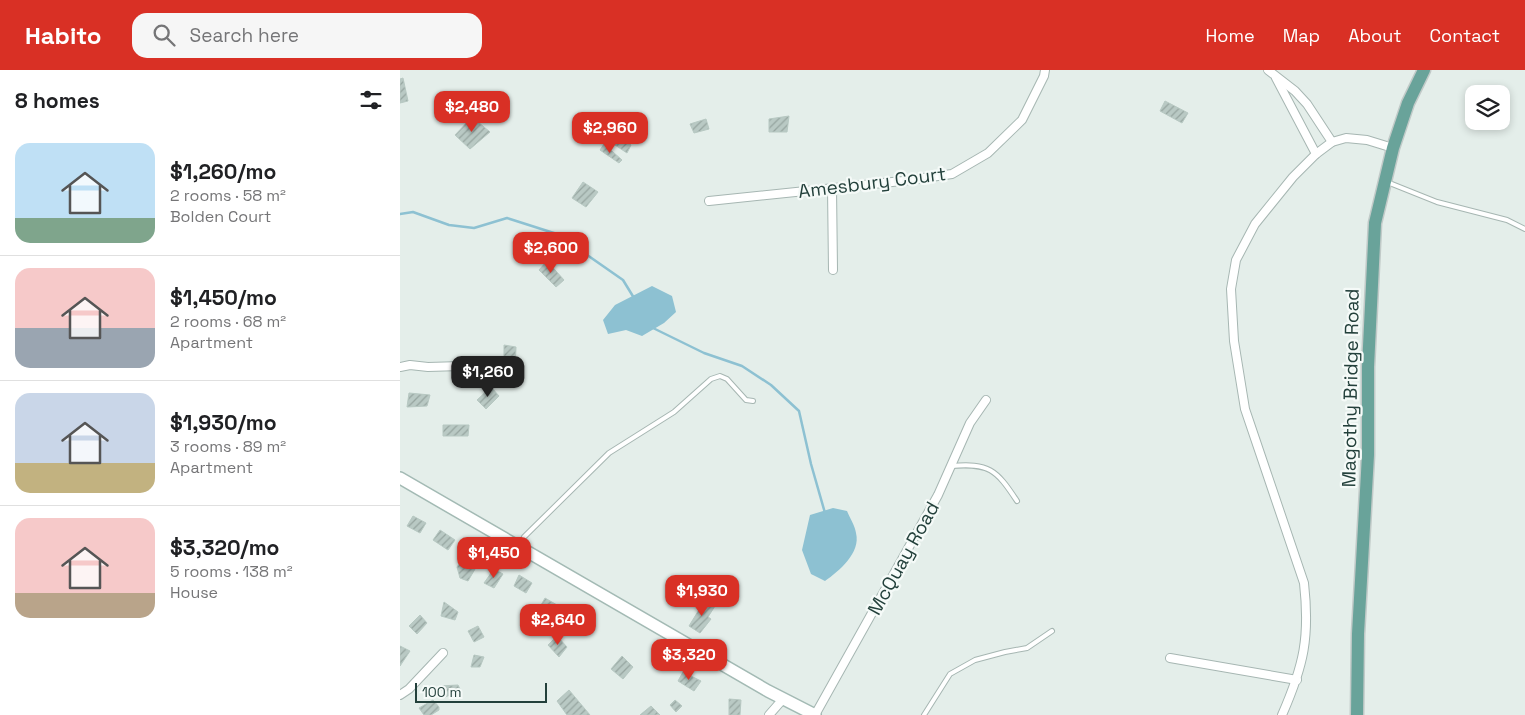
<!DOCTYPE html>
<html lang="en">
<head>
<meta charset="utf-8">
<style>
  body { margin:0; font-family:"Space Grotesk",sans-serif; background:#f6f6f6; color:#202124; height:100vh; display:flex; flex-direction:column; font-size:19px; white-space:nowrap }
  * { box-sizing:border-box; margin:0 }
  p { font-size:16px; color:#757577 }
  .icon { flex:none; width:28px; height:28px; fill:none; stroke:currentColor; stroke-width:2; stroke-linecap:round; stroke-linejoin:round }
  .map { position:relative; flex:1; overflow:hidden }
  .drawer { display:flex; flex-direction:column; background:#fff; width:400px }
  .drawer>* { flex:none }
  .fabs { position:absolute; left:1065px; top:15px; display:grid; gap:10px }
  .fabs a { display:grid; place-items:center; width:45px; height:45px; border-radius:10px; background:#fff; box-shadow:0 2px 8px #0003; font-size:25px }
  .scale { position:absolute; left:15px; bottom:12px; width:132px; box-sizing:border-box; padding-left:5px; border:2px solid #23403b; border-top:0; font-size:14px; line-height:18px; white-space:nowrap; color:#23403b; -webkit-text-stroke:4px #f5faf8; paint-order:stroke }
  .price { position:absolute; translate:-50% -42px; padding:0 11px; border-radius:10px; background:#d93025; color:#fff; font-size:16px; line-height:32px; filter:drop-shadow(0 1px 2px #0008) }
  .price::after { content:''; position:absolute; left:50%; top:30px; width:15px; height:11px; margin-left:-8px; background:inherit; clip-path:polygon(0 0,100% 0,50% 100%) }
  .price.on { background:#222; color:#fff }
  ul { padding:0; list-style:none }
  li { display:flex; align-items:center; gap:15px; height:125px; padding:0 15px }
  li+li { border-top:1px solid #e0e0e0 }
  li span { display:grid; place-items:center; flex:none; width:140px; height:100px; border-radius:15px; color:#555 }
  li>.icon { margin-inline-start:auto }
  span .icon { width:60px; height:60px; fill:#fffc; stroke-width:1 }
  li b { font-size:21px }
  h2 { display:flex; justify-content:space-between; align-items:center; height:60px; padding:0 15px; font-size:21px }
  header { display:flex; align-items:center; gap:30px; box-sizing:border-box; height:70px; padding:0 25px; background:#d93025; color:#fff }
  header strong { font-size:24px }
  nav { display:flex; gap:28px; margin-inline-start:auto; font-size:18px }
  .search { width:350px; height:45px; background:#f6f6f6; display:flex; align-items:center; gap:12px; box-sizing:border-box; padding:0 18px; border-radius:15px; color:#757577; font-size:19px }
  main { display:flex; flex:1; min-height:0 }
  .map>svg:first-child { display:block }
</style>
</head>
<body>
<header>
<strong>Habito</strong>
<div class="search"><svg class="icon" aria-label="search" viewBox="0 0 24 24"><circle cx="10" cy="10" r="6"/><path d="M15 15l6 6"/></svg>Search here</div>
<nav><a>Home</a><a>Map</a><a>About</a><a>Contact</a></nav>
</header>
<main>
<section class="drawer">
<h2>8 homes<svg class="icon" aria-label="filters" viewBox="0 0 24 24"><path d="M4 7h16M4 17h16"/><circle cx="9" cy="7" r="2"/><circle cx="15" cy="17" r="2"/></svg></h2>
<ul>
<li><span style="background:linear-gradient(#bfe0f5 75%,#7fa58c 0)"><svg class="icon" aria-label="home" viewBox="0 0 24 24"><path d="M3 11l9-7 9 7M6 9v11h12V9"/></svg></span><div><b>$1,260/mo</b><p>2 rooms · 58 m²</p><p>Bolden Court</p></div></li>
<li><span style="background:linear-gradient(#f6c9c9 60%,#9aa5b1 0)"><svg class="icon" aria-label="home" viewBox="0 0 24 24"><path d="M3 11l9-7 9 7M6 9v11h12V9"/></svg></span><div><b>$1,450/mo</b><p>2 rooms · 68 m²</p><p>Apartment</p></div></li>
<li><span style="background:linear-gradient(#c9d6e8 70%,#c2b280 0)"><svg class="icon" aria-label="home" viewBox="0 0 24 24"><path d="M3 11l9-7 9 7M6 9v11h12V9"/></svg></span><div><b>$1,930/mo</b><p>3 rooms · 89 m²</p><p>Apartment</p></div></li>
<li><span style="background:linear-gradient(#f6c9c9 75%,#b9a48a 0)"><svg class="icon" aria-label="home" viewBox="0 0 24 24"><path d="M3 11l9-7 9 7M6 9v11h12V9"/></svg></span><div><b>$3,320/mo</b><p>5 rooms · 138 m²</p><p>House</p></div></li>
</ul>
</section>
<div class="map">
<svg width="1125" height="645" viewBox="0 0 1125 645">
  <defs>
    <pattern id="building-hatch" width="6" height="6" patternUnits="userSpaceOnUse" patternTransform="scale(1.25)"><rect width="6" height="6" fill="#b9c9c4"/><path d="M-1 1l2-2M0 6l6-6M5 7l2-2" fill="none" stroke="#96a5a0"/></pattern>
  </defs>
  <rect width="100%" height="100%" fill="#e4eeea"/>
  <g fill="#8dc1d2">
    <polygon points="252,216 272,226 276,242 264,253 242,266 226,260 208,264 203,250 215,235"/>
    <path d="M 433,438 L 447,441 C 450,448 455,456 456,463 C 461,483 439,501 425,511 L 411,504 L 402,480 L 410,445 Z"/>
  </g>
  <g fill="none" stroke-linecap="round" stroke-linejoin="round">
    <g stroke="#8dc1d2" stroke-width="2.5">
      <polyline points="0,144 13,142 49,155 74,158 107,148 157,164 223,210 234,228"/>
      <polyline points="253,258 304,283 342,296 371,315 399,341 411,394 425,443"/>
    </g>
  </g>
  <g fill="url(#building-hatch)" stroke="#b7c8c2">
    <polygon points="3,8 8,31 0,33 0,9"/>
    <polygon points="765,31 788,43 782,53 760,41"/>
    <polygon points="389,46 387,62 369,62 369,49"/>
    <polygon points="72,47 90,62 70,79 55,65"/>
    <polygon points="306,49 309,59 294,63 290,54"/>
    <polygon points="220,68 231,75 227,83 215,75"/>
    <polygon points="204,74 222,90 219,93 200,80"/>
    <polygon points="183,112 198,122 186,137 172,128"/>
    <polygon points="147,191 164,210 156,217 139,200"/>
    <polygon points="104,275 116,277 115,300 104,300"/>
    <polygon points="91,317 99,326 86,339 77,330"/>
    <polygon points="9,323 30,325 27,336 7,337"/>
    <polygon points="43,355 69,355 68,366 43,366"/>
    <polygon points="13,446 26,453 20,463 7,456"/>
    <polygon points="40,460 55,470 48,480 33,470"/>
    <polygon points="64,487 70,491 75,499 68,511 60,508 57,497"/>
    <polygon points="94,499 103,504 94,518 84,513"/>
    <polygon points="119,505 132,513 126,523 114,516"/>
    <polygon points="145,528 157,535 154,541 141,535"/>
    <polygon points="305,530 315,536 308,547 311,549 300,563 289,556"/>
    <polygon points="44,532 58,542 55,550 41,546"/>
    <polygon points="20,545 27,553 17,564 9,556"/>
    <polygon points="78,556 84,567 74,572 68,561"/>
    <polygon points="157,566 167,577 159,587 148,575"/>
    <polygon points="0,576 10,581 0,596"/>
    <polygon points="74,585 84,587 80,597 71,597"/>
    <polygon points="222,586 233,597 223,609 211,599"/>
    <polygon points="283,602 301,611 294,621 278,611"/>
    <polygon points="58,615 61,621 45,627 40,616"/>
    <polygon points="169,620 190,645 167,645 157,631"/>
    <polygon points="329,629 341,630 340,645 329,645"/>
    <polygon points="33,630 39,637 39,640 31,645 24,645 19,638"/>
    <polygon points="275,630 282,636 276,642 270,635"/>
    <polygon points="251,636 260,645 240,645"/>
  </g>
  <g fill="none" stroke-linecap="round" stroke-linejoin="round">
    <defs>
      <g id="lane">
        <polyline points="987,112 1037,132 1107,150 1125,159"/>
        <path d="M 551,396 C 589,393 596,399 617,431"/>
        <polyline points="120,475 124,467 209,383 274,342 311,309 320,306 327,309 346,330 353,331"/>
        <polyline points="524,645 550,604 575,590 605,582 627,578 652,561"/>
      </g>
      <g id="street">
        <polyline points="868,0 895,21 907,34 932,72"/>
        <polyline points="876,8 916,84"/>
        <polyline points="432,118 433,200"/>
        <polyline points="309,131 502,111 552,104 588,83 622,50 644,6 645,0"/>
        <polyline points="0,297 10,295 28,297 61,296"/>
        <polyline points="770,588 897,610"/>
        <polyline points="0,625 9,619 43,583"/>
        <polyline points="369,645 383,629"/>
        <polyline points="415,645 538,425 570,353 586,330"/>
        <path d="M 882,645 C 904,595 910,567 904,513 L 845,339 L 834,271 L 831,219 L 836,190 L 855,154 L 893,107 L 916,84 L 932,72 L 946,68 L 967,70 L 993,78"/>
      </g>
      <polyline id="secondary" points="0,408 368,621 415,645"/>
      <polyline id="primary" points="957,645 958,564 968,385 968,297 975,153 993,78 1008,33 1024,0"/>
    </defs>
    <use href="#lane" stroke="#a6b6b2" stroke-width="6"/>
    <use href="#street" stroke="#a6b6b2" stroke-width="10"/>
    <use href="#secondary" stroke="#a3bab4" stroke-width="14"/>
    <use href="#primary" stroke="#c1cac8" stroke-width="15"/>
    <use href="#lane" stroke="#fff" stroke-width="4"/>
    <use href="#street" stroke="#fff" stroke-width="8"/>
    <use href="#secondary" stroke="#fff" stroke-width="11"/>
    <use href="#primary" stroke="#69a39a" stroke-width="12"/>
  </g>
  <g text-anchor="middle" stroke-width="4.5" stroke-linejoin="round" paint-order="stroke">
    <g font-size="19" fill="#23403b" stroke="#f5faf8">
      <text transform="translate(472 112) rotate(-7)" y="7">Amesbury Court</text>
      <text transform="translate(950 318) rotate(-89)" y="7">Magothy Bridge Road</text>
      <text transform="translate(503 488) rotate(-61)" y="7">McQuay Road</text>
    </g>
  </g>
</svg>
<div class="fabs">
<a><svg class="icon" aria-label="layers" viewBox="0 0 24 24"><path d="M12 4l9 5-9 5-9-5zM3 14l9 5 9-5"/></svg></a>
</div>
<div class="scale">100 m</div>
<b class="price" style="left:72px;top:63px">$2,480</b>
<b class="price" style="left:210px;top:84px">$2,960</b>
<b class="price" style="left:151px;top:204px">$2,600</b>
<b class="price on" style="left:88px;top:328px">$1,260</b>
<b class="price" style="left:94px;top:509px">$1,450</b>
<b class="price" style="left:302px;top:547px">$1,930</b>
<b class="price" style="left:158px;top:576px">$2,640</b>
<b class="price" style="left:289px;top:611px">$3,320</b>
</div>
</main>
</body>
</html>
